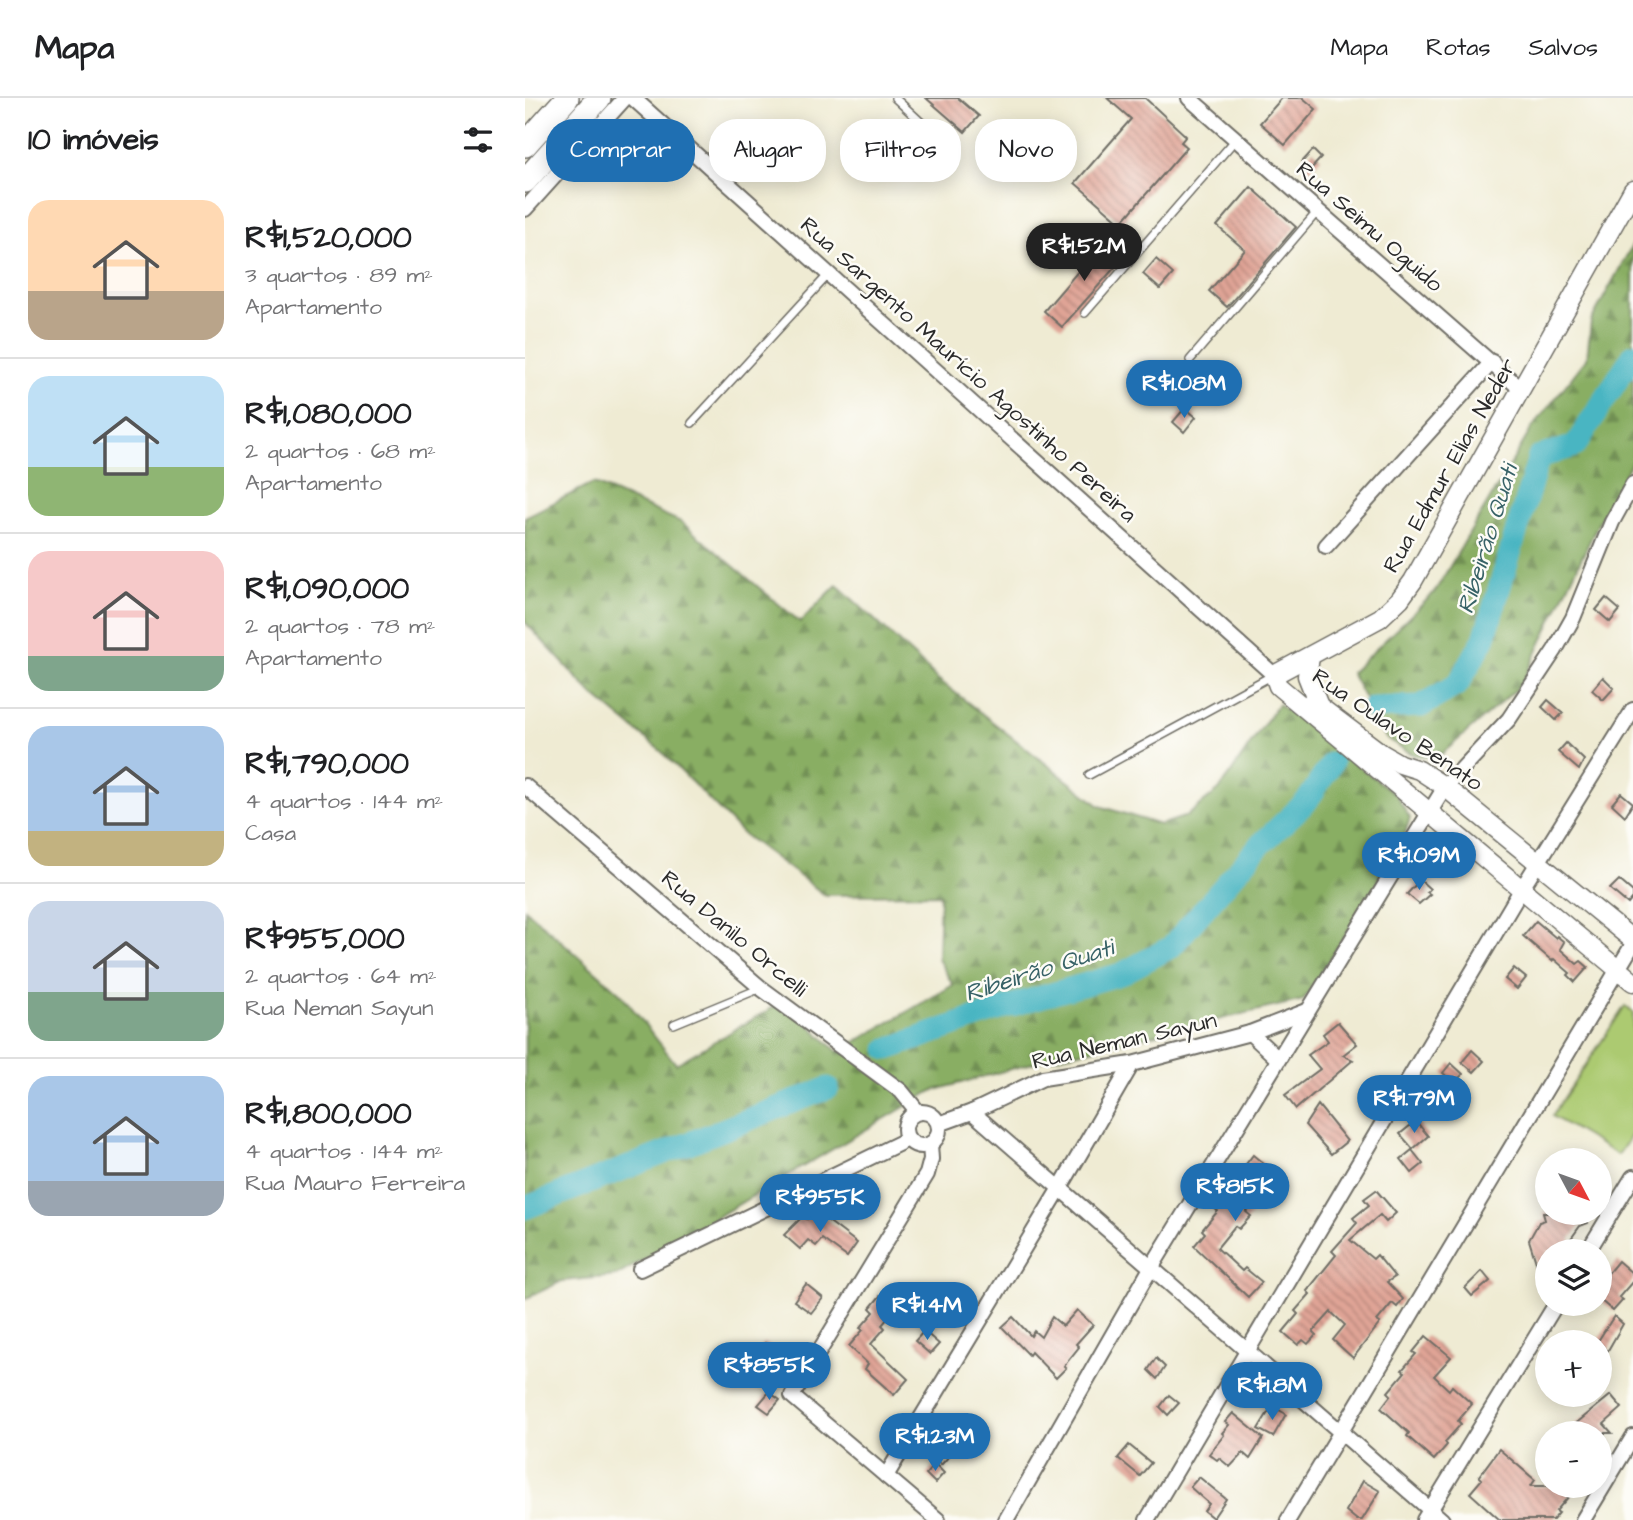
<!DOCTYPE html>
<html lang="pt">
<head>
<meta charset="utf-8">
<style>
  body { margin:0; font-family:"Architects Daughter",sans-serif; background:#f6f6f6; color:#202124; height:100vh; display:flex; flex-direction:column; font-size:26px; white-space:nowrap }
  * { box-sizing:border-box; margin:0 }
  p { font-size:23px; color:#757577 }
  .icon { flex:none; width:38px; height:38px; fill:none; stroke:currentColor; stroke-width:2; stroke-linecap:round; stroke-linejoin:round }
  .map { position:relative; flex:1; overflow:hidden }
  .panel { display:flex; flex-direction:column; background:#fff; width:525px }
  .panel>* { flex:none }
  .top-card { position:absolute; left:21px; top:21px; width:665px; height:63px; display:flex; gap:14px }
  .needle { width:46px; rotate:131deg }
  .tools { position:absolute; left:1010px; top:1050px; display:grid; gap:14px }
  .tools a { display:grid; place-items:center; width:77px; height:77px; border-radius:50%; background:#fff; box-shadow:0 4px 18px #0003; font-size:35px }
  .price { position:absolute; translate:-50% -60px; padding:0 16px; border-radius:24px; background:#1f6fb2; color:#fff; font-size:23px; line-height:46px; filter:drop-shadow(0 2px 4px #0008) }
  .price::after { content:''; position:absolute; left:50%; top:42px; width:21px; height:16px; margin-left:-10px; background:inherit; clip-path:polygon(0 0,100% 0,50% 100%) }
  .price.on { background:#222; color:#fff }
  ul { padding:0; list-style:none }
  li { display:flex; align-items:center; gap:21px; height:175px; padding:0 28px }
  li+li { border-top:2px solid #e0e0e0 }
  li span { display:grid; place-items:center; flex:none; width:196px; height:140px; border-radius:21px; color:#555 }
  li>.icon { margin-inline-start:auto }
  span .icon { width:84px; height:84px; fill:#fffc; stroke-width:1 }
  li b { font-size:30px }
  h2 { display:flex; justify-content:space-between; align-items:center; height:84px; padding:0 28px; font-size:30px }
  .pill { padding:0 24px; border-radius:28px; background:#fff; box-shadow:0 4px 18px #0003; font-size:24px; line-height:63px }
  .pill.on { background:#1f6fb2; color:#fff }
  header { display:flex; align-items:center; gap:42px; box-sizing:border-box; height:98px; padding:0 35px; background:#fff; border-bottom:2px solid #e0e0e0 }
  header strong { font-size:33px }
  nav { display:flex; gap:38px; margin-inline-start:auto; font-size:24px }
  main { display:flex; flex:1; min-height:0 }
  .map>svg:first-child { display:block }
</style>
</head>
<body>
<header>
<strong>Mapa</strong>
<nav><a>Mapa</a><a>Rotas</a><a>Salvos</a></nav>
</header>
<main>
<section class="panel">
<h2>10 imóveis<svg class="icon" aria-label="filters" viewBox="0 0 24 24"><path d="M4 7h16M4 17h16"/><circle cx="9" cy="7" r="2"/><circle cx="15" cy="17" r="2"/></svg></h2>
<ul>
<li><span style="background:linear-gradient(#ffd9b3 65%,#b9a48a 0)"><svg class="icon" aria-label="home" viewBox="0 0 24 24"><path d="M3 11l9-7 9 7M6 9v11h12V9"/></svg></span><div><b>R$1,520,000</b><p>3 quartos · 89 m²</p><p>Apartamento</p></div></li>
<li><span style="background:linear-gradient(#bfe0f5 65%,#8fb573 0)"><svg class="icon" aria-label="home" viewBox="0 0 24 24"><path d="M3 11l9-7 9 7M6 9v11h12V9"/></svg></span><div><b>R$1,080,000</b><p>2 quartos · 68 m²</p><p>Apartamento</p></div></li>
<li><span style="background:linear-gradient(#f6c9c9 75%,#7fa58c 0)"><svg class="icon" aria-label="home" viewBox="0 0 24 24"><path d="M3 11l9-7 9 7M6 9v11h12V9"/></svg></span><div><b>R$1,090,000</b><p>2 quartos · 78 m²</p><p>Apartamento</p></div></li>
<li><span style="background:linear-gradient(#a9c7e8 75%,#c2b280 0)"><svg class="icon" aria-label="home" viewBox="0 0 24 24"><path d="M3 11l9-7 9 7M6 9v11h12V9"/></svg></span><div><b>R$1,790,000</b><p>4 quartos · 144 m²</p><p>Casa</p></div></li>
<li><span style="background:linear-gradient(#c9d6e8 65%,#7fa58c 0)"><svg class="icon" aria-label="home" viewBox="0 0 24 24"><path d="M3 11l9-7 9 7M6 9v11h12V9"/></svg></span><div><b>R$955,000</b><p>2 quartos · 64 m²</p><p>Rua Neman Sayun</p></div></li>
<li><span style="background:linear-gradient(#a9c7e8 75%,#9aa5b1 0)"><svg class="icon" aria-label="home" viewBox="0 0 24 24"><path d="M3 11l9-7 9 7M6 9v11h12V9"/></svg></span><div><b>R$1,800,000</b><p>4 quartos · 144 m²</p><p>Rua Mauro Ferreira</p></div></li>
</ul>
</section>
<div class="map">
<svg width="1108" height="1422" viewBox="0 0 1108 1422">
  <defs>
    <pattern id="forest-firs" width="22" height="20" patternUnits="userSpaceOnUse" patternTransform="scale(1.75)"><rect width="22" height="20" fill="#89ae63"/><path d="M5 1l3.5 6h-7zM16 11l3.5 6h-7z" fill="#708e52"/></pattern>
    <pattern id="building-back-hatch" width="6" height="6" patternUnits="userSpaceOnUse" patternTransform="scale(1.75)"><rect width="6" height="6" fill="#e0a496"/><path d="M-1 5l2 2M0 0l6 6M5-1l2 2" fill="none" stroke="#b6867b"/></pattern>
  </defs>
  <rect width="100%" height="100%" fill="#fdfcf7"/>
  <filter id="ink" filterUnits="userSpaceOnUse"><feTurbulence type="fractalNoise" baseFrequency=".0143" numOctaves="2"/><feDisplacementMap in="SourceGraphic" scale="14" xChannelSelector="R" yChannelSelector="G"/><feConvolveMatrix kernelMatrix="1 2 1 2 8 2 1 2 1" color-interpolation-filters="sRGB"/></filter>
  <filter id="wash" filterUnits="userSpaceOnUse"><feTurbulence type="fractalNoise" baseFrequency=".00686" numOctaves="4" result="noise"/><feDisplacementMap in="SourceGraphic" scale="28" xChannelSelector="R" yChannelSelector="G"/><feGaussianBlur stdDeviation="1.57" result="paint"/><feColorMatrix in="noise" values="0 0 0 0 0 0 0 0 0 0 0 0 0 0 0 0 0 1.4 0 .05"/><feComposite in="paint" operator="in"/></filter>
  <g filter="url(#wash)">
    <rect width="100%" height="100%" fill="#efebd3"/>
    <g fill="url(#forest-firs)" stroke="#5a6c47" stroke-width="2">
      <polygon points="1108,146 1108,362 1081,409 996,587 911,661 887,656 861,640 826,575 909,495 1007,330 1062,260 1066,223"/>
      <polygon points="68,385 156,424 275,524 312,487 407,575 405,575 575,708 635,727 662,718 694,692 753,606 871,697 885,720 874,753 778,902 515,963 407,993 91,1178 37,1183 0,1201 0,811 96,896 151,966 259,903 313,954 428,887 413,861 415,796 300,797 218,736 137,654 67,596 0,524 0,419"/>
    </g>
    <polygon fill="#acca71" stroke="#6c7a4e" stroke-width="2" points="1100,908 1108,915 1108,1035 1093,1057 1027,1018"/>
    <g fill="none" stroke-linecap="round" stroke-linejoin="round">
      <g stroke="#48b5c2" stroke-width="23">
        <polyline points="848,610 896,608 933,586 959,541 1014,359 1050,348 1108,257"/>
        <polyline points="363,951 484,908 596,876 646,849 734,748 782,703 807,665"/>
        <polyline points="0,1110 303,990"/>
      </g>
    </g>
    <g id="blocks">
      <g fill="url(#building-back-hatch)">
        <polygon points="401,0 433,0 454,18 440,34"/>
        <polygon points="582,0 620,0 661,38 656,44 662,49 596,125 550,85 606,21"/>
        <polygon points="757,0 778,0 791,11 760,47 735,25"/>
        <polygon points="788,52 796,60 785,72 777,64"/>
        <polygon points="726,89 771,129 702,209 684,193 720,152 692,128"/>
        <polygon points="580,142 599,159 537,229 519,213"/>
        <polygon points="631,161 648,176 635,191 618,176"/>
        <polygon points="660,310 671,319 659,334 648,324"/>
        <polygon points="1081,500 1095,512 1085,524 1071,512"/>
        <polygon points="1078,579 1089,590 1078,602 1067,592"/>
        <polygon points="1023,602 1038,615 1031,622 1017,609"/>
        <polygon points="1041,645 1059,662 1054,672 1033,654"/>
        <polygon points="1096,695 1108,705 1100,718 1087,706"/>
        <polygon points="895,782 905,791 902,794 905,796 894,806 882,796"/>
        <polygon points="1094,782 1108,794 1108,800 1103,806 1085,791"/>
        <polygon points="1011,823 1031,840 1032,838 1039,844 1035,851 1052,866 1056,863 1063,869 1050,884 1043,877 1045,875 1029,861 1027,863 998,838"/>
        <polygon points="989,870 1001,880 992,891 980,881"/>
        <polygon points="813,924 832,946 818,957 828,962 771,1011 760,997 795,971 783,957 803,943 798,936"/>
        <polygon points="947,952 959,963 949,974 937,964"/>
        <polygon points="926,965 938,976 929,985 918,975"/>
        <polygon points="793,1007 822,1043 806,1056 780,1027"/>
        <polygon points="891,1023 903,1038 888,1051 875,1036"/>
        <polygon points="887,1052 898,1066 887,1075 876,1061"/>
        <polygon points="728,1057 745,1071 743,1073 748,1076 734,1094 737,1096 721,1114 726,1118 714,1131 710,1128 692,1150 717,1173 720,1170 737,1184 723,1199 669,1148 680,1135 677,1132 693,1113 690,1111 704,1095 702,1093 717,1076 715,1074"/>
        <polygon points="851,1092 871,1115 861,1124 855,1117 825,1142 848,1161 852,1157 870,1179 862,1184 878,1201 872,1209 867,1205 852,1223 855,1225 828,1260 808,1242 820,1227 806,1214 788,1234 791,1237 783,1246 778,1242 773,1247 758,1234 773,1216 770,1213 785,1196 782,1193 811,1157 807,1153 832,1125 828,1120 844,1107 839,1101"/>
        <polygon points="289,1112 332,1145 322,1159 297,1141 291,1148 283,1142 275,1151 259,1137 278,1118 282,1121"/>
        <polygon points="1018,1115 1060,1115 1063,1125 1055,1128 1045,1142 1051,1146 1046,1153 1022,1153 1022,1192 1020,1193 1004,1142 1014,1124 1020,1122"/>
        <polygon points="1093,1163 1108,1176 1108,1183 1094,1199 1098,1202 1088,1213 1074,1201 1074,1186"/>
        <polygon points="957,1173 965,1183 947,1198 940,1190"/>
        <polygon points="281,1186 298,1200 286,1215 269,1203"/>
        <polygon points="355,1198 370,1212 357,1227 360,1230 346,1246 383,1281 369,1297 340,1271 343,1266 324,1248 338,1232 335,1230 349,1214 345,1210"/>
        <polygon points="400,1202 411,1212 401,1224 390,1214"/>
        <polygon points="552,1212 568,1227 551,1246 554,1249 539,1268 541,1270 531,1280 506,1254 504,1257 477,1229 488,1219 506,1238 509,1233 516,1239 527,1219 538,1228"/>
        <polygon points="1089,1218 1098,1226 1082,1254 1073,1243"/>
        <polygon points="399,1233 414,1246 405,1256 390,1243"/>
        <polygon points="901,1238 926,1259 909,1278 924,1292 927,1288 947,1306 933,1323 936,1326 920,1344 922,1347 909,1362 882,1338 884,1335 856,1310 866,1297 863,1294 880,1274 877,1272 891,1256 888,1254"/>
        <polygon points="240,1245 245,1248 246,1247 262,1260 252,1270 232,1253"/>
        <polygon points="631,1260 640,1269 632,1281 623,1272"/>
        <polygon points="244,1294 255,1302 244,1315 233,1307"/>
        <polygon points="644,1297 654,1305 643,1317 635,1309"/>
        <polygon points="1086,1297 1097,1310 1079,1326 1087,1335 1056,1335 1049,1327"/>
        <polygon points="747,1308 761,1316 748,1339 733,1331"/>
        <polygon points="708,1315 738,1340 725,1361 718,1355 705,1369 694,1360 692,1362 684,1356 699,1337 697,1335 704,1327 700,1324"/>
        <polygon points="413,1338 427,1355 416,1367 400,1352"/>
        <polygon points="604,1347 626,1365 615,1378 593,1360"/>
        <polygon points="974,1351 1010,1382 1006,1388 1034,1388 1045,1397 1031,1413 1034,1415 1028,1422 975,1422 945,1395 957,1381 954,1378"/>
        <polygon points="410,1366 419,1375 410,1385 401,1376"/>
        <polygon points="674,1379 701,1401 688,1420 679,1413 684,1406 665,1389"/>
        <polygon points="838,1383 855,1393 837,1422 832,1422 821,1413"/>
      </g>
    </g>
  </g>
  <g filter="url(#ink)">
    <use href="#blocks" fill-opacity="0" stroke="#706e66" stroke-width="2"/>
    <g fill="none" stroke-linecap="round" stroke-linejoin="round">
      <defs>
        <g id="service">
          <polyline points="370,0 397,25"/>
          <polyline points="560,215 711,41"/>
          <polyline points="665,262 793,113"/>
          <polyline points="167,325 304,176"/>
          <polyline points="564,677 748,577"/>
          <polyline points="149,926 236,890"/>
        </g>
        <g id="minor">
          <polyline points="108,0 749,577"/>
          <polyline points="664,0 996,291"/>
          <polyline points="0,111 100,0"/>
          <polyline points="801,448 967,264"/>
          <polyline points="0,688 236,890 376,993 393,1014"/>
          <polyline points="725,935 753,961"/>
          <circle cx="397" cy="1031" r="17"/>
          <polyline points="447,1014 518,980 607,966 725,935 782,913"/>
          <polyline points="414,1026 447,1014 917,1422"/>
          <polyline points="405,1046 406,1061 402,1076 267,1298 413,1422"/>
          <polyline points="1063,1153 1108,1079"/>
          <polyline points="115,1171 383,1041"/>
          <polyline points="361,1378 535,1090 607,966"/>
          <polyline points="481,1422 626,1170 920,689 984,621 1030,552 1048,520 1087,424 1108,386"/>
          <polyline points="622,1422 996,792 1108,612"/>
          <polyline points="763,1422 1108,846"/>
          <polyline points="899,1422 1031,1206"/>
          <polyline points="1058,1422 1108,1339"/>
        </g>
        <g id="tertiary">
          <polyline points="785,559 782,578 794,608"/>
          <polyline points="749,577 855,520 875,501 888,483 1108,92"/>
          <polyline points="749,577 753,588 1108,884"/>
          <polyline points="787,603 856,655 875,666 894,672 920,689 1108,842"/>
        </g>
        <g id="trunk">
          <polyline points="0,47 42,0"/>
          <polyline points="0,83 74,0"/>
        </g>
      </defs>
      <use href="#service" stroke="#706e66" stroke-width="10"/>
      <use href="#minor" stroke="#706e66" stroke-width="18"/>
      <use href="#tertiary" stroke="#706e66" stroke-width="21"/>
      <use href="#trunk" stroke="#706e66" stroke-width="26"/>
      <use href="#service" stroke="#fff" stroke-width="7"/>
      <use href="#minor" stroke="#fff" stroke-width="14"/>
      <use href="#tertiary" stroke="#fff" stroke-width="18"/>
      <use href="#trunk" stroke="#fff" stroke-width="23"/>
    </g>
  </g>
  <g text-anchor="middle" stroke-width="5" stroke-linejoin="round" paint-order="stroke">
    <g font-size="23" fill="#2b2b2b" stroke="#fdfcf7">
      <text transform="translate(845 128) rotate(41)" y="8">Rua Seimu Oguido</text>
      <text transform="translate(444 271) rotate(42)" y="8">Rua Sargento Maurício Agostinho Pereira</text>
      <text transform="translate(924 367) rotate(-60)" y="8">Rua Edmur Elias Neder</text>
      <text transform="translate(873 631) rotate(34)" y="8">Rua Oulavo Benato</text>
      <text transform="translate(210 835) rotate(40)" y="8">Rua Danilo Orcelli</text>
      <text transform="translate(599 942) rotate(-13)" y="8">Rua Neman Sayun</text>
    </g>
    <g font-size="24" font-style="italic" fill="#376267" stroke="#fdfcf7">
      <text transform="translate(962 441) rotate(-73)" y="8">Ribeirão Quati</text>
      <text transform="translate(514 872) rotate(-18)" y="8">Ribeirão Quati</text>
    </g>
  </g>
</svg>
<div class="tools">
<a><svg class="needle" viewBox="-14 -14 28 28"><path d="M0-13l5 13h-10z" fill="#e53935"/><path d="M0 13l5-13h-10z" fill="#757577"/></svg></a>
<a><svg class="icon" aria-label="layers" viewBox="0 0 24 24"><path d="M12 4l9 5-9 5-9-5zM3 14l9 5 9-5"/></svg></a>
<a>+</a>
<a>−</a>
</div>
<b class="price on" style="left:559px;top:185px">R$1.52M</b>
<b class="price" style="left:659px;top:322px">R$1.08M</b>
<b class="price" style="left:894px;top:794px">R$1.09M</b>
<b class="price" style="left:889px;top:1037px">R$1.79M</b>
<b class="price" style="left:710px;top:1125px">R$815K</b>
<b class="price" style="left:295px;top:1136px">R$955K</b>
<b class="price" style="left:402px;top:1244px">R$1.4M</b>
<b class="price" style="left:244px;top:1304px">R$855K</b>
<b class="price" style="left:747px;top:1324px">R$1.8M</b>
<b class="price" style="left:410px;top:1375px">R$1.23M</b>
<div class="top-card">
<a class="pill on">Comprar</a>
<a class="pill">Alugar</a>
<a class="pill">Filtros</a>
<a class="pill">Novo</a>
</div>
</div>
</main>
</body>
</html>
